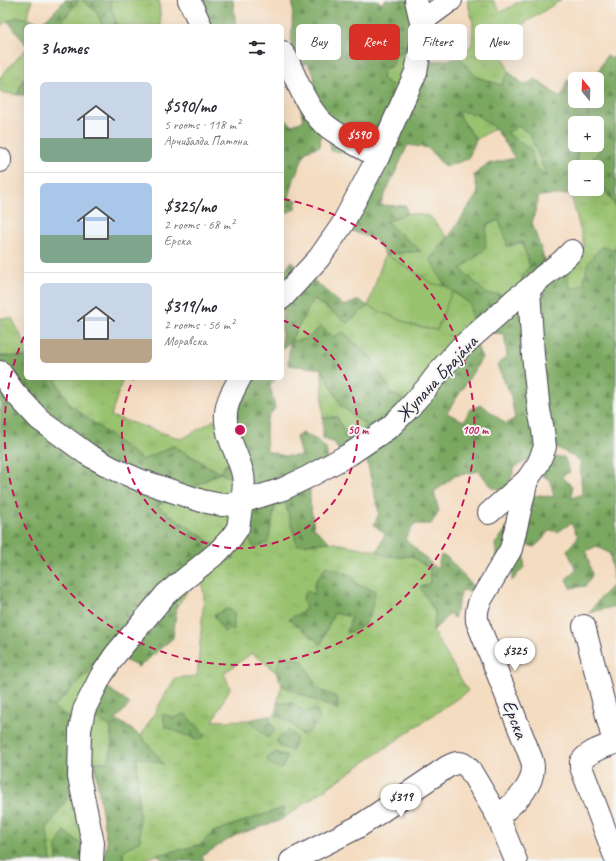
<!DOCTYPE html>
<html lang="en">
<head>
<meta charset="utf-8">
<style>
  body { margin:0; font-family:Caveat,sans-serif; background:#f7f7f7; color:#2b2b33; height:100vh; display:flex; flex-direction:column; font-size:15px; white-space:nowrap }
  * { box-sizing:border-box; margin:0 }
  p { font-size:13px; color:#7c7c81 }
  .icon { flex:none; width:22px; height:22px; fill:none; stroke:currentColor; stroke-width:2; stroke-linecap:round; stroke-linejoin:round }
  .map { position:relative; flex:1; overflow:hidden }
  .details { position:absolute; left:24px; top:24px; width:260px; height:356px; display:flex; flex-direction:column; background:#fff; border-radius:6px; box-shadow:0 4px 16px #0002 }
  .details>* { flex:none }
  .banner { position:absolute; left:296px; top:24px; width:260px; height:36px; display:flex; gap:8px }
  .needle { width:26px; rotate:341deg }
  .buttons { position:absolute; left:568px; top:72px; display:grid; gap:8px }
  .buttons a { display:grid; place-items:center; width:36px; height:36px; border-radius:6px; background:#fff; box-shadow:0 4px 16px #0002; font-size:20px }
  .price { position:absolute; translate:-50% -34px; padding:0 9px; border-radius:14px; background:#fff; color:#222; font-size:13px; line-height:26px; filter:drop-shadow(0 1px 2px #0008) }
  .price::after { content:''; position:absolute; left:50%; top:24px; width:12px; height:9px; margin-left:-6px; background:inherit; clip-path:polygon(0 0,100% 0,50% 100%) }
  .price.active { background:#d93025; color:#fff }
  ul { padding:0; list-style:none }
  li { display:flex; align-items:center; gap:12px; height:100px; padding:0 16px }
  li+li { border-top:1px solid #e1e1e2 }
  li span { display:grid; place-items:center; flex:none; width:112px; height:80px; border-radius:6px; color:#555 }
  li>.icon { margin-inline-start:auto }
  span .icon { width:48px; height:48px; fill:#fffc; stroke-width:1 }
  li b { font-size:17px }
  h2 { display:flex; justify-content:space-between; align-items:center; height:48px; padding:0 16px; font-size:17px }
  .pill { padding:0 14px; border-radius:6px; background:#fff; box-shadow:0 4px 16px #0002; font-size:14px; line-height:36px }
  .pill.active { background:#d93025; color:#fff }
  .map>svg:first-child { display:block }
</style>
</head>
<body>
<div class="map">
<svg width="616" height="861" viewBox="0 0 616 861">
  <defs>
    <pattern id="grass-tufts" width="24" height="20" patternUnits="userSpaceOnUse"><rect width="24" height="20" fill="#99c26e"/><path d="M3 7l-1-3M5 7V3M7 7l1-3M15 17l-1-3M17 17v-4M19 17l1-3" fill="none" stroke="#84a660"/></pattern>
    <pattern id="forest-firs" width="22" height="20" patternUnits="userSpaceOnUse"><rect width="22" height="20" fill="#7aa861"/><path d="M5 1l3.5 6h-7zM16 11l3.5 6h-7z" fill="#648851"/></pattern>
  </defs>
  <rect width="100%" height="100%" fill="#f6f6f2"/>
  <filter id="ink" filterUnits="userSpaceOnUse"><feTurbulence type="fractalNoise" baseFrequency=".025" numOctaves="2"/><feDisplacementMap in="SourceGraphic" scale="8" xChannelSelector="R" yChannelSelector="G"/><feConvolveMatrix kernelMatrix="1 2 1 2 8 2 1 2 1" color-interpolation-filters="sRGB"/></filter>
  <filter id="wash" filterUnits="userSpaceOnUse"><feTurbulence type="fractalNoise" baseFrequency=".012" numOctaves="4" result="noise"/><feDisplacementMap in="SourceGraphic" scale="16" xChannelSelector="R" yChannelSelector="G"/><feGaussianBlur stdDeviation="0.9" result="paint"/><feColorMatrix in="noise" values="0 0 0 0 0 0 0 0 0 0 0 0 0 0 0 0 0 1.4 0 .05"/><feComposite in="paint" operator="in"/></filter>
  <g filter="url(#wash)">
    <rect width="100%" height="100%" fill="#f4dcc0"/>
    <g fill="url(#grass-tufts)" stroke="#5e7254" fill-rule="evenodd">
      <polygon points="0,0 32,0 27,19 19,17 8,21 0,26"/>
      <polygon points="79,0 82,0 97,13 103,26 58,26"/>
      <polygon points="113,0 159,0 161,26 117,26 110,3"/>
      <polygon points="467,0 493,0 501,12 522,0 561,0 497,41 509,72 501,85 476,77 460,58 472,44 473,23"/>
      <polygon points="422,29 380,142 360,134 376,128 392,85 381,79 384,69 392,66 397,51 414,32"/>
      <polygon points="26,49 26,79 23,79 17,95 1,92 0,90 0,77"/>
      <polygon points="456,111 474,113 495,128 476,140"/>
      <polygon points="518,126 530,134 547,176 535,168 531,150 506,133"/>
      <polygon points="583,145 595,145 601,148 588,166 584,167 577,167 577,153"/>
      <polygon points="602,186 616,207 616,246 614,250 587,264 584,284 571,289 563,270 545,291 533,278 544,258 564,270 576,261 584,245 571,194 591,189 597,189 597,187"/>
      <polygon points="407,213 430,216 448,238 430,259 445,286 433,284 385,254 420,251 386,222"/>
      <polygon points="500,220 508,246 522,242 530,266 523,274 520,290 507,313 460,269 485,249 487,224"/>
      <polygon points="452,291 470,304 475,341 409,403 392,394 371,357 332,337 321,326 307,339 290,342 314,299 347,323 368,306 412,325 436,330"/>
      <polygon points="0,318 12,318 26,345 26,357 0,356"/>
      <polygon points="322,369 342,407 366,425 349,441 337,417 323,418"/>
      <path d="M 55,378 L 123,378 L 111,416 L 182,439 L 214,420 L 229,427 L 258,488 L 268,541 L 275,507 L 285,502 L 297,544 L 330,542 L 377,551 L 385,556 L 402,557 L 411,556 L 430,569 L 430,583 L 421,587 L 435,612 L 433,631 L 468,691 L 285,817 L 283,808 L 213,832 L 200,845 L 157,855 L 140,861 L 123,861 L 123,851 L 140,840 L 137,757 L 163,763 L 141,736 L 175,678 L 197,676 L 204,598 L 201,572 L 177,606 L 160,586 L 234,558 L 156,506 L 220,473 L 174,446 L 142,460 L 69,404 ZM 252,653 L 276,672 L 281,656 L 314,687 L 338,698 L 337,709 L 297,693 L 282,685 L 277,703 L 292,703 L 304,711 L 317,710 L 293,724 L 276,715 L 268,716 L 275,730 L 268,738 L 249,720 L 213,721 L 230,688 L 224,673 Z"/>
      <polygon points="107,652 74,721 53,708"/>
      <polygon points="93,717 111,727 112,748 108,762 94,762 89,733"/>
      <polygon points="75,775 89,850 56,847 57,861 51,861 46,829 67,798"/>
    </g>
    <g fill="url(#forest-firs)" stroke="#4e654e" fill-rule="evenodd">
      <polygon points="65,0 79,0 58,26 26,26 26,45 8,21 19,17 41,22 51,15"/>
      <polygon points="82,0 113,0 110,3 117,26 103,26 97,13"/>
      <polygon points="193,0 233,0 236,26 208,26"/>
      <polygon points="293,0 377,0 382,4 385,0 418,0 414,32 403,52 397,52 392,66 384,69 382,79 392,85 391,117 376,128 360,134 351,153 331,151 329,129 331,116 315,95 314,75 307,63 300,66 291,55"/>
      <path d="M 606,56 L 616,59 L 616,207 L 603,186 L 597,187 L 597,167 L 584,167 L 588,166 L 601,148 L 595,145 L 597,145 L 597,123 L 575,123 L 575,145 L 583,145 L 577,153 L 577,167 L 575,167 L 575,189 L 591,189 L 571,194 L 539,196 L 532,223 L 544,258 L 533,278 L 545,290 L 552,276 L 564,270 L 571,289 L 584,284 L 587,264 L 601,247 L 614,250 L 616,246 L 616,606 L 589,613 L 600,598 L 614,584 L 610,554 L 597,546 L 586,551 L 592,575 L 586,586 L 570,588 L 566,579 L 576,570 L 567,550 L 578,537 L 571,523 L 558,532 L 550,530 L 541,541 L 534,547 L 525,544 L 524,567 L 512,581 L 512,560 L 497,563 L 495,544 L 507,528 L 516,499 L 540,495 L 554,497 L 550,480 L 538,473 L 549,457 L 564,457 L 570,472 L 561,476 L 572,486 L 572,498 L 582,494 L 580,460 L 554,446 L 515,467 L 507,491 L 492,488 L 479,471 L 455,476 L 434,492 L 439,512 L 431,524 L 414,524 L 405,539 L 437,569 L 441,555 L 448,558 L 479,593 L 462,590 L 454,618 L 450,613 L 433,631 L 435,612 L 420,587 L 430,583 L 430,569 L 411,556 L 402,557 L 385,556 L 377,551 L 385,534 L 374,525 L 379,513 L 365,453 L 344,462 L 335,443 L 323,439 L 323,418 L 337,417 L 349,441 L 366,425 L 342,407 L 322,369 L 288,365 L 290,342 L 282,349 L 282,275 L 291,261 L 344,306 L 359,300 L 368,306 L 347,323 L 314,299 L 290,341 L 307,339 L 321,326 L 332,337 L 343,332 L 371,357 L 392,394 L 409,402 L 475,341 L 482,358 L 447,413 L 464,421 L 470,409 L 482,405 L 506,424 L 515,418 L 510,393 L 497,366 L 507,355 L 504,334 L 474,330 L 470,304 L 445,286 L 430,259 L 448,238 L 478,193 L 474,175 L 487,164 L 515,158 L 495,128 L 474,113 L 457,112 L 476,140 L 468,159 L 445,167 L 428,148 L 408,145 L 380,205 L 406,206 L 407,213 L 386,222 L 421,251 L 385,254 L 375,240 L 350,230 L 429,62 L 460,58 L 476,77 L 501,85 L 509,72 L 525,85 L 535,79 L 561,98 L 567,81 L 575,80 L 575,101 L 597,101 L 597,79 L 586,79 L 595,78 ZM 518,126 L 530,134 L 547,176 L 535,168 L 531,150 L 507,133 ZM 499,220 L 508,246 L 522,242 L 530,266 L 523,274 L 520,290 L 507,313 L 500,294 L 487,294 L 461,269 L 485,249 L 487,224 Z"/>
      <polygon points="24,79 26,79 26,95 17,95"/>
      <polygon points="299,99 322,124 320,146 306,151 294,179 289,198 297,200 295,209 282,215 282,188 284,188 282,179 282,117 292,125 303,121"/>
      <polygon points="0,356 26,357 26,378 55,378 69,404 142,460 174,446 220,473 234,453 232,378 276,378 270,386 275,408 267,419 266,431 267,451 285,456 301,456 296,437 303,433 317,440 326,448 328,461 310,487 310,501 314,528 330,542 297,545 285,502 275,507 268,542 254,548 247,535 258,488 237,481 220,473 157,506 235,558 160,586 177,606 173,638 139,667 107,652 53,707 74,721 75,775 67,798 47,829 51,861 0,861"/>
      <polygon points="326,566 349,574 359,585 375,591 370,616 362,627 347,633 351,617 334,613 321,644 289,619 306,609 303,598 307,591 315,595 314,584"/>
      <polygon points="226,609 234,611 234,629 224,632 214,615"/>
      <polygon points="281,656 302,660 314,681 314,687 338,698 338,710 297,693 282,685 276,672"/>
      <polygon points="107,687 130,704 116,719 141,736 164,764 137,757 140,841 123,851 123,861 102,861 107,845 94,762 108,762 112,748 111,727 93,717"/>
      <polygon points="277,703 292,703 304,711 317,710 320,720 309,732 301,735 293,724 276,715"/>
      <polygon points="184,713 206,735 199,740 165,727 163,714 175,718"/>
      <polygon points="268,716 275,730 268,738 249,720"/>
      <polygon points="289,730 297,738 292,751 279,746 277,740"/>
      <polygon points="276,752 287,757 282,769 273,766 266,759"/>
      <polygon points="283,808 285,817 279,821 236,835 202,856 204,861 164,861 157,855 200,845 213,832"/>
      <polygon points="64,831 89,850 88,861 57,861 56,847"/>
    </g>
    <polygon fill="#99c26e" stroke="#5e7254" points="385,254 433,284 445,286 452,291 437,330 412,325 368,306"/>
  </g>
  <g filter="url(#ink)">
    <g fill="none" stroke-linecap="round" stroke-linejoin="round">
      <defs>
        <g id="minor">
          <polyline points="189,0 201,26"/>
          <polyline points="421,22 451,0"/>
          <path d="M 282,52 L 286,57 C 296,78 304,102 320,120 C 334,134 361,147 378,157"/>
          <polyline points="0,159 0,161"/>
          <polyline points="282,298 319,258 342,225 378,157 416,72 422,40 421,22 416,0"/>
          <path d="M 0,372 L 14,392 L 39,419 L 87,454 L 112,468 L 142,481 L 202,501 L 222,505 L 242,502 C 243,493 245,484 243,475 C 238,453 224,435 226,413 C 227,400 234,389 240,378"/>
          <polyline points="489,513 527,480 538,464 545,447 543,430 539,410 533,355 529,289"/>
          <path d="M 584,626 L 614,743 C 602,748 589,751 581,762 L 581,767 L 616,859"/>
          <polyline points="92,861 93,843 79,777 80,730 84,710 101,676 115,655 166,594 218,552 231,538 238,528 242,502 283,489 308,477 350,454 390,427 405,412 425,390 442,368 461,347 501,312 515,299 529,289 542,277 561,262 572,251"/>
          <path d="M 291,861 L 358,827 L 447,767 C 457,762 462,760 470,770 L 498,817"/>
          <path d="M 516,861 L 498,817 C 513,803 533,789 533,767 C 533,764 532,761 531,758 L 477,621 C 476,613 477,608 480,601 L 511,549 L 527,480"/>
        </g>
      </defs>
      <use href="#minor" stroke="#423e4f" stroke-width="24"/>
      <use href="#minor" stroke="#fff" stroke-width="22"/>
    </g>
  </g>
  <g fill="none" stroke="#c2185b" stroke-width="2" stroke-dasharray="7 5">
    <path d="M282 320A118 118 0 1 1 134 378"/>
    <path d="M283 199A235 235 0 1 1 25 334"/>
  </g>
  <g text-anchor="middle" stroke-width="4" stroke-linejoin="round" paint-order="stroke">
    <g font-size="19" fill="#22223b" stroke="#f6f6f2">
      <text transform="translate(436 378) rotate(-47)" y="7">Жупана Брајана</text>
      <text transform="translate(516 719) rotate(69)" y="7">Ерска</text>
    </g>
  </g>
  <circle cx="240" cy="430" r="6" fill="#c2185b" stroke="#f6f6f2" stroke-width="2"/>
  <g font-size="12" text-anchor="middle" font-weight="bold" fill="#c2185b" stroke="#f6f6f2" stroke-width="4" stroke-linejoin="round" paint-order="stroke">
    <text x="358" y="434">50 m</text>
    <text x="475" y="434">100 m</text>
  </g>
</svg>
<div class="buttons">
<a><svg class="needle" viewBox="-14 -14 28 28"><path d="M0-13l5 13h-10z" fill="#e53935"/><path d="M0 13l5-13h-10z" fill="#7c7c81"/></svg></a>
<a>+</a>
<a>−</a>
</div>
<b class="price active" style="left:359px;top:156px">$590</b>
<b class="price" style="left:515px;top:672px">$325</b>
<b class="price" style="left:401px;top:818px">$319</b>
<div class="banner">
<a class="pill">Buy</a>
<a class="pill active">Rent</a>
<a class="pill">Filters</a>
<a class="pill">New</a>
</div>
<section class="details">
<h2>3 homes<svg class="icon" aria-label="filters" viewBox="0 0 24 24"><path d="M4 7h16M4 17h16"/><circle cx="9" cy="7" r="2"/><circle cx="15" cy="17" r="2"/></svg></h2>
<ul>
<li><span style="background:linear-gradient(#c9d6e8 70%,#7fa58c 0)"><svg class="icon" aria-label="home" viewBox="0 0 24 24"><path d="M3 11l9-7 9 7M6 9v11h12V9"/></svg></span><div><b>$590/mo</b><p>5 rooms · 118 m²</p><p>Арчибалда Патона</p></div></li>
<li><span style="background:linear-gradient(#a9c7e8 65%,#7fa58c 0)"><svg class="icon" aria-label="home" viewBox="0 0 24 24"><path d="M3 11l9-7 9 7M6 9v11h12V9"/></svg></span><div><b>$325/mo</b><p>2 rooms · 68 m²</p><p>Ерска</p></div></li>
<li><span style="background:linear-gradient(#c9d6e8 70%,#b9a48a 0)"><svg class="icon" aria-label="home" viewBox="0 0 24 24"><path d="M3 11l9-7 9 7M6 9v11h12V9"/></svg></span><div><b>$319/mo</b><p>2 rooms · 56 m²</p><p>Моравска</p></div></li>
</ul>
</section>
</div>
</body>
</html>
